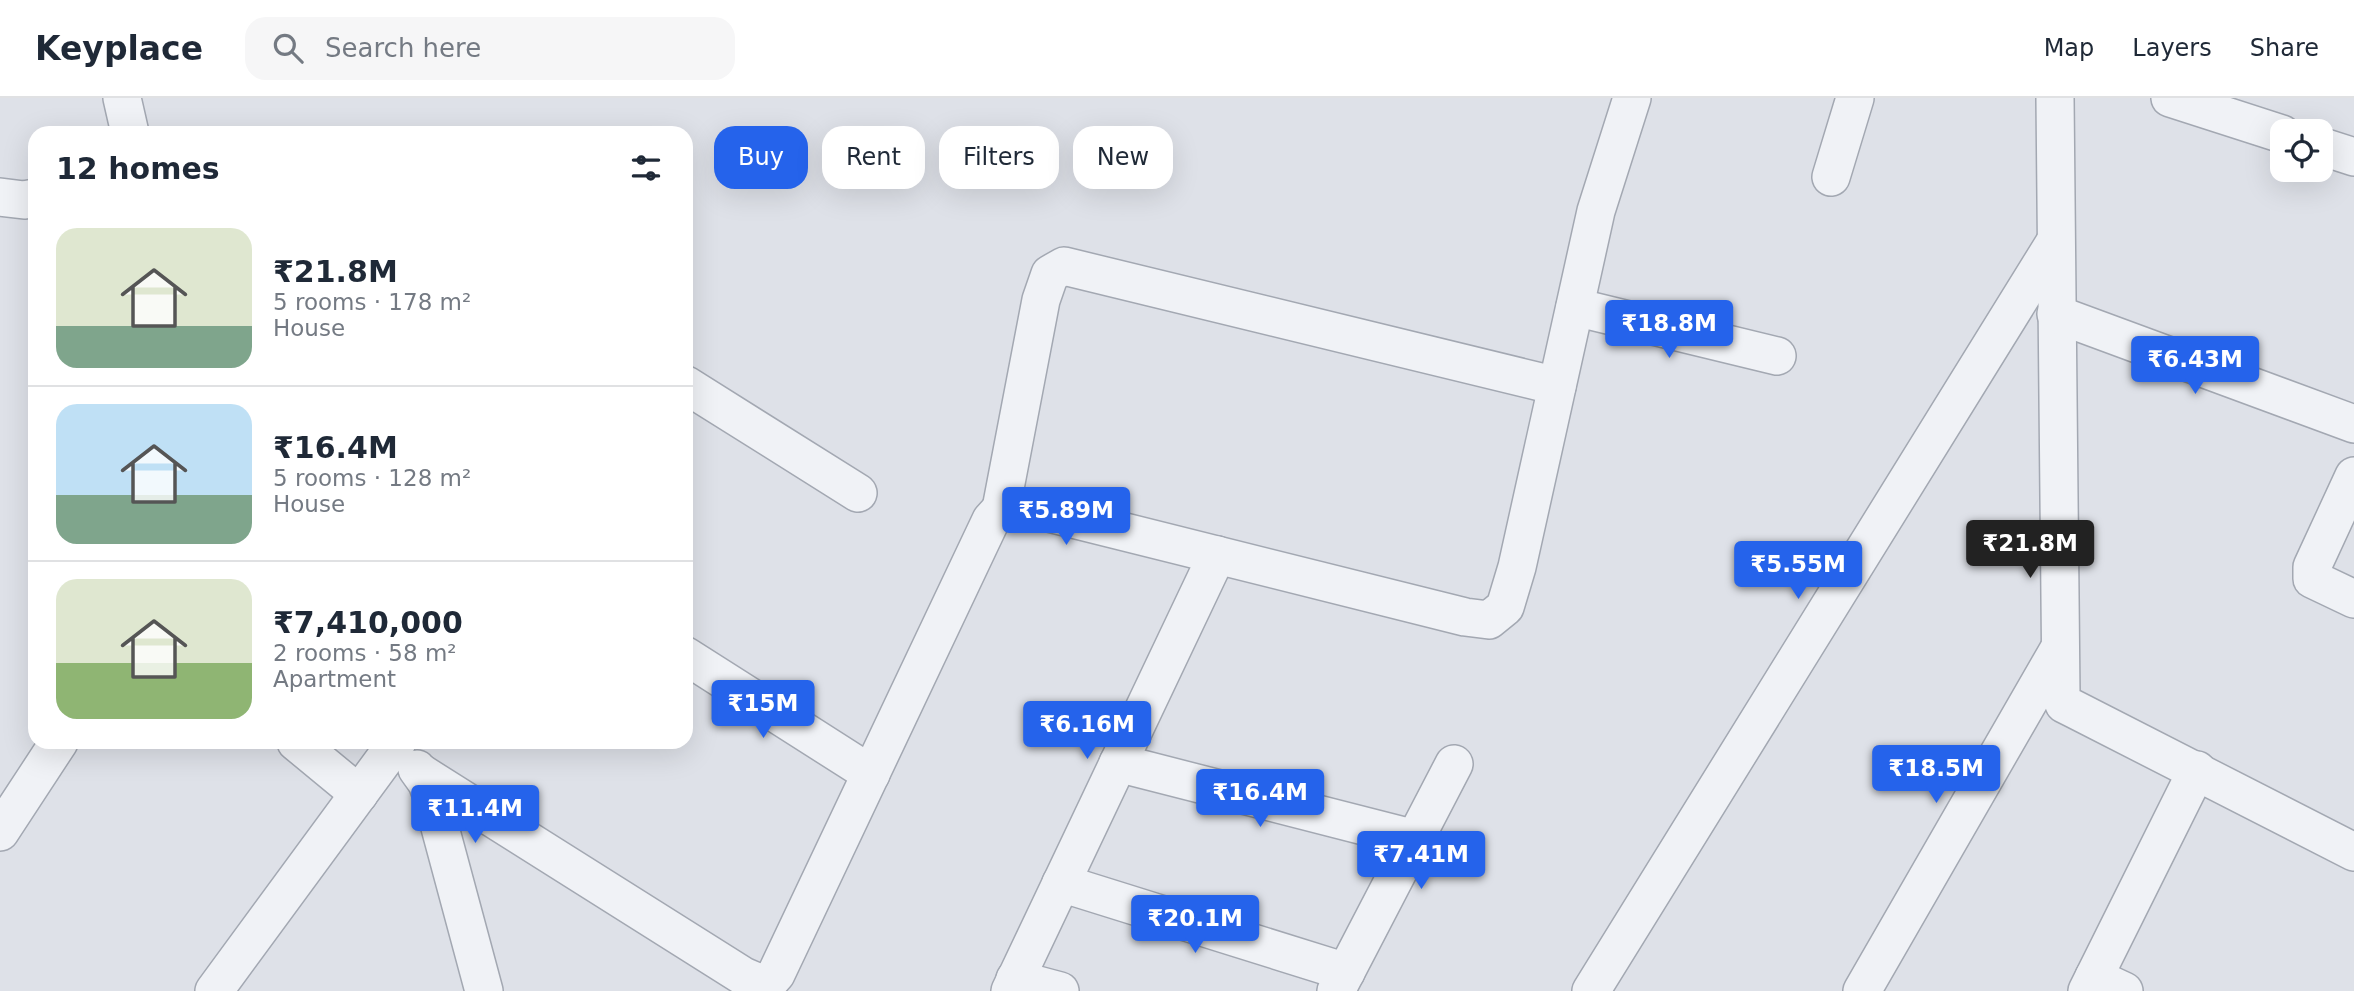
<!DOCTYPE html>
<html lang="en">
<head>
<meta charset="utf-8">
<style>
  body { margin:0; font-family:"DejaVu Sans",sans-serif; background:#f6f6f7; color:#1f2937; height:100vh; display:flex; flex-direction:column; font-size:26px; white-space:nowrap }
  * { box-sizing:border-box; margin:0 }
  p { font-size:23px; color:#747a83 }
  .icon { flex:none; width:38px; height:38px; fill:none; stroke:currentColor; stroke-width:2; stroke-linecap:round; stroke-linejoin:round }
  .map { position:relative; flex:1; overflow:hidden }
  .details { position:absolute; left:28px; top:28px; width:665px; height:623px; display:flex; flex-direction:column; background:#fff; border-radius:21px; box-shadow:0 7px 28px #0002 }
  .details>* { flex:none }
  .top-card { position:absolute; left:714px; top:28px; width:665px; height:63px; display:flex; gap:14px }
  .tools { position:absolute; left:2270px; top:21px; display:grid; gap:14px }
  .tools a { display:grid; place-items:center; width:63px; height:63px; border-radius:14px; background:#fff; box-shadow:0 7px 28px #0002; font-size:35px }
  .price { position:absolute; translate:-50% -60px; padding:0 16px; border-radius:7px; background:#2563eb; color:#fff; font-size:23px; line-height:46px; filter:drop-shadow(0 2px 4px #0008) }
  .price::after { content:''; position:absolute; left:50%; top:42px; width:21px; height:16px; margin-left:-10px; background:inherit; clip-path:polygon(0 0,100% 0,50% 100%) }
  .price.selected { background:#222; color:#fff }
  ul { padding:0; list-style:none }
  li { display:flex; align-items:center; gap:21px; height:175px; padding:0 28px }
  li+li { border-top:2px solid #e0e1e3 }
  li span { display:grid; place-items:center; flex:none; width:196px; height:140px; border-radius:21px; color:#555 }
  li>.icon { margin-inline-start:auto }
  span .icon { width:84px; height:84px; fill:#fffc; stroke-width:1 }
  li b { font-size:30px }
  h2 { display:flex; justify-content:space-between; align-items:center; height:84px; padding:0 28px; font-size:30px }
  .pill { padding:0 24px; border-radius:21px; background:#fff; box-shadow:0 7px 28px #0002; font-size:24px; line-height:63px }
  .pill.selected { background:#2563eb; color:#fff }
  header { display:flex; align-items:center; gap:42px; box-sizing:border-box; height:98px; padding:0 35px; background:#fff; border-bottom:2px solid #e0e1e3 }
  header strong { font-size:33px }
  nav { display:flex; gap:38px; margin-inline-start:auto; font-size:24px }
  .search { width:490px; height:63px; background:#f6f6f7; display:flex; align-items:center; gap:18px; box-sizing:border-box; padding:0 24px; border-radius:21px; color:#747a83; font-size:26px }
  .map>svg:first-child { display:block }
</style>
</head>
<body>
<header>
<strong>Keyplace</strong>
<div class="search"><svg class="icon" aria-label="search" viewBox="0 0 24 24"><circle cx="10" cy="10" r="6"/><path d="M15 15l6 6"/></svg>Search here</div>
<nav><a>Map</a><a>Layers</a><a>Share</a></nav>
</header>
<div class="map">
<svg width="2354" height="893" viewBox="0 0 2354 893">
  <rect width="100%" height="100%" fill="#dee1e8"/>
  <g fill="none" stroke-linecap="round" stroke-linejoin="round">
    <defs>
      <g id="minor">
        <polyline points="122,0 130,35"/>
        <polyline points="2055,0 2061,598 2064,606 2074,611 2354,754"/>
        <polyline points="2170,0 2282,36"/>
        <polyline points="2320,48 2354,59"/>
        <polyline points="1831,79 1855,0"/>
        <polyline points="0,99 24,102 35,100"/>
        <polyline points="1575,209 1777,258"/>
        <polyline points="2056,216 2354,326"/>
        <polyline points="686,287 858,395"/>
        <polyline points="2354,378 2312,469 2312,481 2354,501"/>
        <polyline points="1001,411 1041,202 1050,176 1064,168 1557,288"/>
        <polyline points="686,558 871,676"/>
        <polyline points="296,644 359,696"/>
        <polyline points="1118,665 1415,741"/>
        <polyline points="417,671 427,685 431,696 484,893"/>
        <polyline points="421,675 743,878 757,884 768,885 776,876 991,422 1001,411 1014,408 1033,411 1465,519 1489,522 1505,509 1517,469 1596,113 1632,0"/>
        <polyline points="0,734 59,644"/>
        <polyline points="1061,785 1346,874"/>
        <polyline points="2094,879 2124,893"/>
        <polyline points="1015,881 1060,893"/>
        <polyline points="214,893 397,644"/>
        <polyline points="1010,893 1217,457"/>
        <polyline points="1336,893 1454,666"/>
        <polyline points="1591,893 2055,144"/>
        <polyline points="1862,893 2059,551"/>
        <polyline points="2087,893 2197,672"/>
      </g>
    </defs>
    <use href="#minor" stroke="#a3a8b2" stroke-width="40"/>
    <use href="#minor" stroke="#f0f2f6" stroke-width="37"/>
  </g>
</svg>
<div class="tools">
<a><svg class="icon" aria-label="locate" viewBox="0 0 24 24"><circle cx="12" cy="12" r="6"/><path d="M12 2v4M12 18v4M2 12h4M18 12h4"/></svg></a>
</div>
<b class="price" style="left:1669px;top:262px">₹18.8M</b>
<b class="price" style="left:2195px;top:298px">₹6.43M</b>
<b class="price" style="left:1066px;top:449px">₹5.89M</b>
<b class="price selected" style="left:2030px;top:482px">₹21.8M</b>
<b class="price" style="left:1798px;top:503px">₹5.55M</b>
<b class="price" style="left:763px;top:642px">₹15M</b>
<b class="price" style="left:1087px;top:663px">₹6.16M</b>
<b class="price" style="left:1936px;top:707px">₹18.5M</b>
<b class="price" style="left:1260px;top:731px">₹16.4M</b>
<b class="price" style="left:475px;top:747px">₹11.4M</b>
<b class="price" style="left:1421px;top:793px">₹7.41M</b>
<b class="price" style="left:1195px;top:857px">₹20.1M</b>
<div class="top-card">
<a class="pill selected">Buy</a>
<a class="pill">Rent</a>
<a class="pill">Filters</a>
<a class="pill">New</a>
</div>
<section class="details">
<h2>12 homes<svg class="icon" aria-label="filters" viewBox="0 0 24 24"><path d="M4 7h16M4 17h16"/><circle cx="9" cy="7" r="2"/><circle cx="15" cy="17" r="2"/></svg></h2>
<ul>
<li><span style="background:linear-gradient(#dfe7d0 70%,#7fa58c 0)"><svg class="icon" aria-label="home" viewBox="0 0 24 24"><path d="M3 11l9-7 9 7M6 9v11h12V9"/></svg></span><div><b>₹21.8M</b><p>5 rooms · 178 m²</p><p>House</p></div></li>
<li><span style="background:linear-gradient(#bfe0f5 65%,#7fa58c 0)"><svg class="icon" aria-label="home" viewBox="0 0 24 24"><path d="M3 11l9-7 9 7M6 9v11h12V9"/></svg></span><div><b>₹16.4M</b><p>5 rooms · 128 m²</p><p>House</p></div></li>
<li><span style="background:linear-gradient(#dfe7d0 60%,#8fb573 0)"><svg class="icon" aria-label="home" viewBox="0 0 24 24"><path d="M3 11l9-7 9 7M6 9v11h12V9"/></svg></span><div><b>₹7,410,000</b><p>2 rooms · 58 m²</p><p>Apartment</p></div></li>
</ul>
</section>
</div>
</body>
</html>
